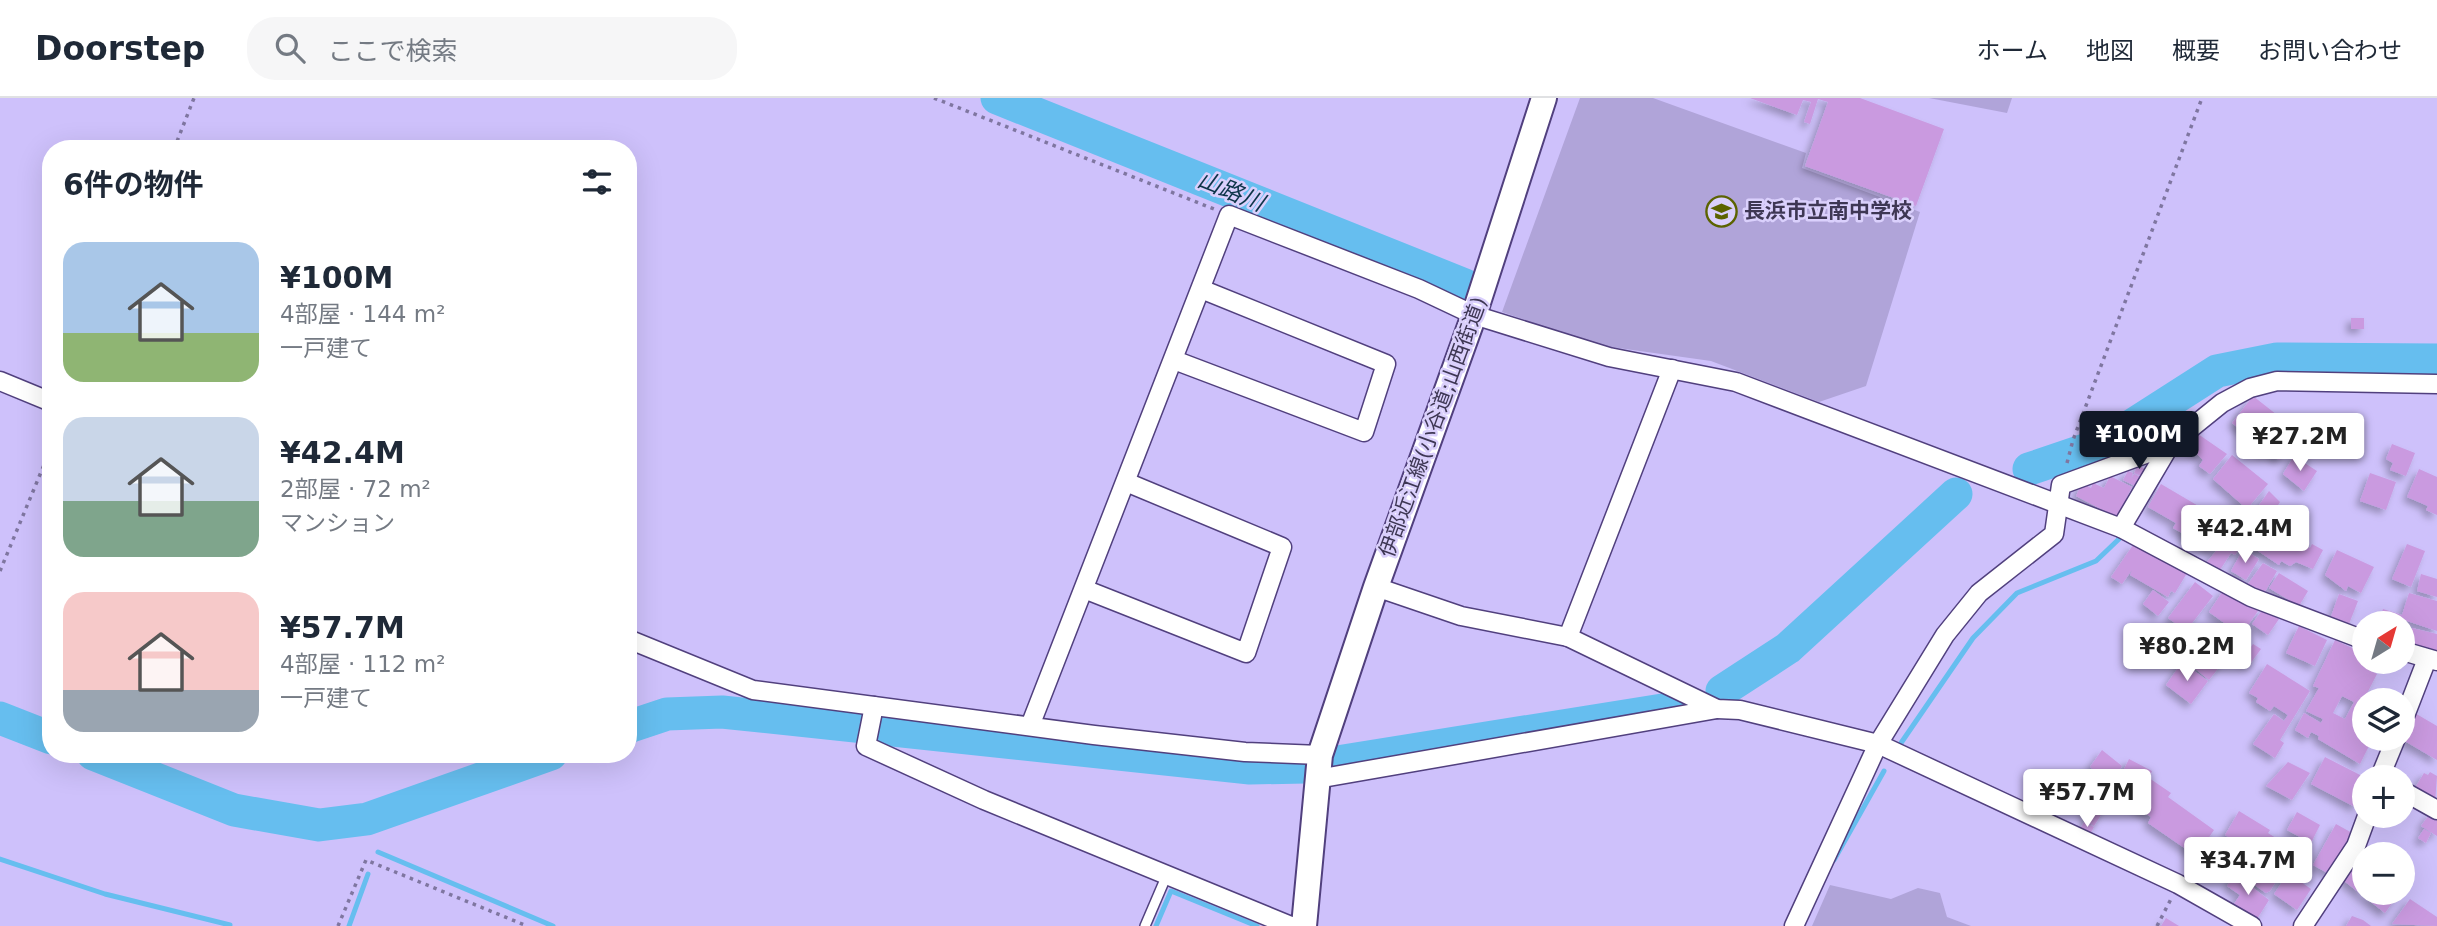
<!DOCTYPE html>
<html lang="ja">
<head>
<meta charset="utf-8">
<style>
  body { margin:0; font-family:"DejaVu Sans","Noto Sans JP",sans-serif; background:#f6f6f7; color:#1f2937; height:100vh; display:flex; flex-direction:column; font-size:26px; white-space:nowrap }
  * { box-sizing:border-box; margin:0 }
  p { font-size:23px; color:#747a83 }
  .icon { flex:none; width:38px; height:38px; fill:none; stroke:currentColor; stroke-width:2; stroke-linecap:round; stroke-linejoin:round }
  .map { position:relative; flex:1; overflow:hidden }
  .details { position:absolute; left:42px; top:42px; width:595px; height:623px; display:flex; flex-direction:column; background:#fff; border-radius:28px; box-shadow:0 7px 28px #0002 }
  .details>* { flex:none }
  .needle { width:46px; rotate:37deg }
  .fabs { position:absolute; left:2352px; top:513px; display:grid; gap:14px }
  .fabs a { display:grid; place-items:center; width:63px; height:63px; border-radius:50%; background:#fff; box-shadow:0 7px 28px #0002; font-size:35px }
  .price { position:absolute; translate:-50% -60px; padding:0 16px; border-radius:7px; background:#fff; color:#222; font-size:23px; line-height:46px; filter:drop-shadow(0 2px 4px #0008) }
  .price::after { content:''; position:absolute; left:50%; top:42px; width:21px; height:16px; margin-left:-10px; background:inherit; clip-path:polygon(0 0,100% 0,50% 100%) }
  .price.on { background:#111827; color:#fff }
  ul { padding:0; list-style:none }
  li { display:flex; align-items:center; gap:21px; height:175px; padding:0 21px }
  li span { display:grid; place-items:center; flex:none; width:196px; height:140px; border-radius:21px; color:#555 }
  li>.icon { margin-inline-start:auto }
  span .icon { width:84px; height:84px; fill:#fffc; stroke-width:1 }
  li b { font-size:30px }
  h2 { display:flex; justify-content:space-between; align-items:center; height:84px; padding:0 21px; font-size:30px }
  header { display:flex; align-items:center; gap:42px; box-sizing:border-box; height:98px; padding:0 35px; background:#fff; border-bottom:2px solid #e0e1e3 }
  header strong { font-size:33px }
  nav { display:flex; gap:38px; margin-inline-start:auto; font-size:24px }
  .search { width:490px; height:63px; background:#f6f6f7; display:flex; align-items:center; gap:18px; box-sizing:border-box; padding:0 24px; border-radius:28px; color:#747a83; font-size:26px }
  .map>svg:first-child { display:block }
</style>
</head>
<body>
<header>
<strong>Doorstep</strong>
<div class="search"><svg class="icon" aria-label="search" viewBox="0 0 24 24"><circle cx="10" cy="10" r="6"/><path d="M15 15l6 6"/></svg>ここで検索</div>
<nav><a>ホーム</a><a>地図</a><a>概要</a><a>お問い合わせ</a></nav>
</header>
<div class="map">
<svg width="2437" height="828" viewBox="0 0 2437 828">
  <defs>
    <filter id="shadow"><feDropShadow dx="-4.5" dy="4.5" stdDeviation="3.5" flood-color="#0004"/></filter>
  </defs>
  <rect width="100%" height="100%" fill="#cec1fb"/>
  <g fill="#b0a4d9">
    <polygon points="1580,0 1653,0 1806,55 1802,70 1920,114 1866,288 1819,304 1711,263 1597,247 1502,214"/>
    <polygon points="1929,0 2012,0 2007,15"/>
    <polygon points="1830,787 1891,801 1918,790 1940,795 1947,819 1971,828 1812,828"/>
  </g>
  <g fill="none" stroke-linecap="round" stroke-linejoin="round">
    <g stroke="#66beef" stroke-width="5">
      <polyline points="2403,278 2405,262"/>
      <polyline points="1901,645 1973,540 2017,495 2096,463 2120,440"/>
      <polyline points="378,754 553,828"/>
      <polyline points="0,761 105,796 230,827"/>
      <polyline points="1834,762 1884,673"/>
      <polyline points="349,828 368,776"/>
      <polyline points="1156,828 1171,793 1257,828"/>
    </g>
    <g stroke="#66beef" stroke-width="33">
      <polyline points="997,0 1465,187"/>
      <polyline points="2029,371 2103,346 2217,273 2277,261 2437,262"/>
      <polyline points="1722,593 1788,550 1956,396"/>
      <polyline points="0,620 51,640"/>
      <polyline points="628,629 667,616 722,614 1250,670 1306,669 1675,610"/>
      <polyline points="93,656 234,712 319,727 367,721 551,656"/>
    </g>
  </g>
  <g fill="#ca9ae0" fill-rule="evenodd" filter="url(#shadow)">
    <polygon points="1750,0 1860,0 1944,31 1916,108 1805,68 1828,4 1818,1 1810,26 1804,24 1811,4 1803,2 1797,17"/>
    <rect x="2351" y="220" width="13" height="11"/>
    <polygon points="2253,298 2300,335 2279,362 2268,353 2265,357 2253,348 2256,344 2232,325"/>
    <polygon points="2198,336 2227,356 2210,376 2199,368 2203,362 2189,348"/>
    <polygon points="2392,346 2415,355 2406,378 2390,372 2393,365 2386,361"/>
    <polygon points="2232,357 2268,386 2247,411 2213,381"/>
    <polygon points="2294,358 2317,373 2304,393 2283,376"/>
    <polygon points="2138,367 2145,371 2141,378 2134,375"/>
    <polygon points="2419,371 2437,379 2437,417 2426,412 2428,408 2407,399"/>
    <polygon points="2128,373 2133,375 2131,381 2134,376 2141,379 2137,389 2123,382"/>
    <polygon points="2370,375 2396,384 2386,412 2360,403"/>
    <polygon points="2110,378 2132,389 2126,401 2130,403 2118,420 2076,398 2082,385 2091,390 2093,385 2104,390"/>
    <polygon points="2161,386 2229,426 2213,453 2173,430 2176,425 2148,409"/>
    <polygon points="2269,393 2280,404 2270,419 2257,410"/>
    <polygon points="2247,413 2262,423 2250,439 2235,429"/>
    <polygon points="2264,421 2305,443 2303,446 2310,450 2312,446 2323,452 2313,471 2296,464 2290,468 2281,463 2279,467 2249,447"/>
    <polygon points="2234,431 2247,439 2235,457 2231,455 2220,472 2207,464"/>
    <polygon points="2407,446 2425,453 2411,489 2392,481"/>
    <polygon points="2133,447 2144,453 2146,450 2187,475 2175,495 2171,493 2168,499 2130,477 2132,472 2122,486 2111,479"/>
    <polygon points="2243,451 2259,461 2246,482 2231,473"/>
    <polygon points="2337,452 2374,469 2361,495 2348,488 2346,493 2325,477"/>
    <polygon points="2263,465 2277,473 2262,499 2245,490"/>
    <polygon points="2279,475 2308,493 2299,508 2269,490"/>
    <polygon points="2421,476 2437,481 2437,499 2417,493"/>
    <polygon points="2195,484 2213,498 2186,533 2168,520"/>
    <polygon points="2225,490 2258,513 2241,537 2209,514"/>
    <polygon points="2153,492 2169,504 2158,518 2143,506"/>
    <polygon points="2409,495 2437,503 2437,533 2401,521 2400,525 2378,525 2383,511 2402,517"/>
    <polygon points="2339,496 2358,503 2347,531 2329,524"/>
    <polygon points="2263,511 2279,521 2268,537 2252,526"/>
    <polygon points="2299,528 2327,542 2315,568 2286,555"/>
    <polygon points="2412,530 2437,536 2437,554 2408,545"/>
    <path d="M 2335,542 L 2361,554 L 2364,564 L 2377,565 L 2373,574 L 2377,576 L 2358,613 L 2363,615 L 2356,625 L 2364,629 L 2362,644 L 2369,648 L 2360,666 L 2318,641 L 2319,638 L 2311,634 L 2308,640 L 2295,632 L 2304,615 L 2321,625 L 2323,621 L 2306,613 L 2319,590 L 2313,588 ZM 2342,598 L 2354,604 L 2345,621 L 2333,615 Z"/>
    <polygon points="2191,543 2199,549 2188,563 2181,558"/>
    <polygon points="2211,545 2228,558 2209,582 2193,569"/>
    <polygon points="2253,546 2261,551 2250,566 2243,560"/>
    <polygon points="2182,564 2208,583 2191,606 2166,587"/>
    <polygon points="2267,566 2310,593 2280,642 2284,645 2275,660 2253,646 2274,616 2284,623 2288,617 2274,608 2270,613 2256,604 2258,600 2249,595"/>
    <polygon points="2413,614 2437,628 2437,662 2403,642 2403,631"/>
    <polygon points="2102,652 2122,668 2107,694 2113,698 2094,728 2086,723 2093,712 2070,695 2085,674 2099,685 2102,678 2090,669"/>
    <polygon points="2325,659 2364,679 2364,691 2355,709 2311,686"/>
    <polygon points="2129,661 2152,673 2149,680 2171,695 2168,699 2214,732 2196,758 2148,725 2151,719 2129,705 2138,692 2118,683"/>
    <polygon points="2288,664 2310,675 2292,702 2266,688"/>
    <polygon points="2430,674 2437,678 2435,705 2413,693 2424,675 2428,677"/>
    <polygon points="2239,713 2270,732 2268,735 2282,744 2276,754 2269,750 2267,754 2287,766 2270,793 2266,795 2253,786 2255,784 2251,782 2255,775 2248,771 2254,761 2261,765 2264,760 2225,737"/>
    <polygon points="2297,714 2320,727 2311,745 2287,732"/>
    <polygon points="2431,714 2437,718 2437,738 2421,728"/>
    <polygon points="2084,724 2094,729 2089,738 2079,733"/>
    <polygon points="2336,726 2354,736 2331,777 2313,767"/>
    <polygon points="2424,731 2431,735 2426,745 2418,740"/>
    <polygon points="2363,748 2373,756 2364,756 2364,794 2400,794 2385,815 2339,779"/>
    <polygon points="2288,775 2311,791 2297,812 2274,796"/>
    <polygon points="2235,776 2269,802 2257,821 2234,806 2240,797 2227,788"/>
    <polygon points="2410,801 2437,819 2437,828 2392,826"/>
    <polygon points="2352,818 2363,822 2371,828 2346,828"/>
    <polygon points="2166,820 2179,828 2161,828"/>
  </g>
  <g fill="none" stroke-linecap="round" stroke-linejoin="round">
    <defs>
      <polyline id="service" points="1145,828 1166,779"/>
      <g id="minor">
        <polyline points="1174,262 1364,334 1386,266 1201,191"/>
        <polyline points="0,283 51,304"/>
        <polyline points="2121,430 2170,347"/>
        <polyline points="1376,489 1461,518 1568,539 1717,611 1740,612 1878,646 2178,786 2252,828"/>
        <polyline points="1084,491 1246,555 1282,449 1126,384"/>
        <polyline points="1568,539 1672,271"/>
        <polyline points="628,541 753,592 1094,637 1245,654 1320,657"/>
        <polyline points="2403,553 2437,563"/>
        <polyline points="874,608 866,648 984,702 1291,828"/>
        <polyline points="2403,623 2427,561"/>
        <polyline points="1030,628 1229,117 1419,191 1474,217 1609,259 1736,284 2121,430 2251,499 2364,542"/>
        <polyline points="2380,679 2396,640"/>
        <polyline points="1317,681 1717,611"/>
        <polyline points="2403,693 2437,712"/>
        <polyline points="1794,828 1878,646 1945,537 1979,495 2054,436 2061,387 2170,347 2222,305 2250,290 2277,283 2437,286"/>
        <polyline points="2303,828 2356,748 2367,718"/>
      </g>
      <polyline id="secondary" points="1304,828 1320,657 1376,489 1474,217 1544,0"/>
    </defs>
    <use href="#service" stroke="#51407e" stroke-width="12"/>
    <use href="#minor" stroke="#51407e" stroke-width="21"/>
    <use href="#secondary" stroke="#51407e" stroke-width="28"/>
    <g stroke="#7f76a0" stroke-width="3.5" stroke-dasharray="3.5 5" stroke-linecap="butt">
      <polyline points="934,0 1214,111"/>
      <polyline points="174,51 194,0"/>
      <polyline points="2067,365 2073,342 2202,0"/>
      <polyline points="0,473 51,350"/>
      <polyline points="338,828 366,762 527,828"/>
      <polyline points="2157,828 2171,801"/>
    </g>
    <use href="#service" stroke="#fff" stroke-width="9"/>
    <use href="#minor" stroke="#fff" stroke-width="18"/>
    <use href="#secondary" stroke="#fff" stroke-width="24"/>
  </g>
  <defs>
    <symbol id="school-ring" viewBox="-11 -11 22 22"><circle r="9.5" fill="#dad0fc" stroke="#5c6300" stroke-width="1.5"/><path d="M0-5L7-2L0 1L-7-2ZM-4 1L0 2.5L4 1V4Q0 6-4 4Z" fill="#5c6300"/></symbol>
  </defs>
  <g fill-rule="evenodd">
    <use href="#school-ring" x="1704" y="96" width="35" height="35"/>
  </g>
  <g text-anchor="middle" stroke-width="5" stroke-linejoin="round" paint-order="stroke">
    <g font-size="21" font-weight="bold" fill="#3e3754" stroke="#dad0fc" text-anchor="start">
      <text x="1744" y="120">長浜市立南中学校</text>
    </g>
    <g font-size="21" fill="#3e3754" stroke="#dad0fc">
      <text transform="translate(1433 329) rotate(-70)" y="7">伊部近江線(小谷道;山西街道)</text>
    </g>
    <g font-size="23" font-style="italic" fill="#0d3549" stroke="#dad0fc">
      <text transform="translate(1231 93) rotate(22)" y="8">山路川</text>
    </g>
  </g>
</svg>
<div class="fabs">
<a><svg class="needle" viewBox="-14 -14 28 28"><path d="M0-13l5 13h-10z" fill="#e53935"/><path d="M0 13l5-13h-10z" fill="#747a83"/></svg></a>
<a><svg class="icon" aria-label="layers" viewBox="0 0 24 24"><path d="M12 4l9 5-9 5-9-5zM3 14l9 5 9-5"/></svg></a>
<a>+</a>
<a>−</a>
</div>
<b class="price on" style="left:2139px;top:373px">¥100M</b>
<b class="price" style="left:2300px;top:375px">¥27.2M</b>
<b class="price" style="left:2245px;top:467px">¥42.4M</b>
<b class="price" style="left:2187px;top:585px">¥80.2M</b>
<b class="price" style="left:2087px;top:731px">¥57.7M</b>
<b class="price" style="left:2248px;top:799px">¥34.7M</b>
<section class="details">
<h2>6件の物件<svg class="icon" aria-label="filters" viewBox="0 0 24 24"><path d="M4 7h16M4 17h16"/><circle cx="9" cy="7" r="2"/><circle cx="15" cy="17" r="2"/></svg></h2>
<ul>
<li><span style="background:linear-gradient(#a9c7e8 65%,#8fb573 0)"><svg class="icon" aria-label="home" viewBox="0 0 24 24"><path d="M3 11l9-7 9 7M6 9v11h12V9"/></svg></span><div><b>¥100M</b><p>4部屋 · 144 m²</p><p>一戸建て</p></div></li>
<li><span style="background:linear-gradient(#c9d6e8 60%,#7fa58c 0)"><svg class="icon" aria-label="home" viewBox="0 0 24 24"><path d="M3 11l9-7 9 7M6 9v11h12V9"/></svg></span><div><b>¥42.4M</b><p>2部屋 · 72 m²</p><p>マンション</p></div></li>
<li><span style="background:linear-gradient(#f6c9c9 70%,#9aa5b1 0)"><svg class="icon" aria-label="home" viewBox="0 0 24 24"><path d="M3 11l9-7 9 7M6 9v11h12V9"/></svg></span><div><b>¥57.7M</b><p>4部屋 · 112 m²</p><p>一戸建て</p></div></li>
</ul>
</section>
</div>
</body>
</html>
